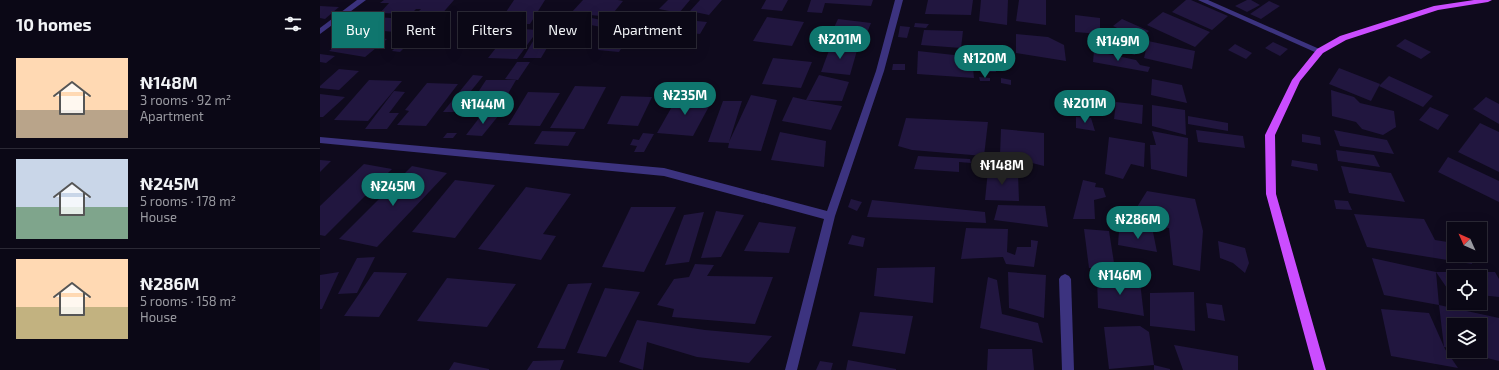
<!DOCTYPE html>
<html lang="en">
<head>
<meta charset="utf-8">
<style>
  body { margin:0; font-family:"Exo 2",sans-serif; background:#14111f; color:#f1f3f6; height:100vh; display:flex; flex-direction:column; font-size:15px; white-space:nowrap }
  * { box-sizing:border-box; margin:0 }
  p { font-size:13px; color:#9a9aa1 }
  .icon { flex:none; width:22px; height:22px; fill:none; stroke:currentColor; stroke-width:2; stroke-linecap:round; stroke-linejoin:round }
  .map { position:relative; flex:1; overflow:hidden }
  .drawer { display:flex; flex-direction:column; background:#0b0816; width:320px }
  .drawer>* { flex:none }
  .banner { position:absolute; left:12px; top:12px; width:380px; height:36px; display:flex; gap:8px }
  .needle { width:26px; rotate:315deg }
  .controls { position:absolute; left:1127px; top:222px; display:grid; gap:8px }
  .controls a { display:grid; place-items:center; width:40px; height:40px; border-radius:0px; background:#0b0816; box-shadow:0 4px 16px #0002,0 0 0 1px #2b2935; font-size:20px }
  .price { position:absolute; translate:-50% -34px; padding:0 9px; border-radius:14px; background:#0f766e; color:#fff; font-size:13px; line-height:26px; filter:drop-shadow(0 1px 2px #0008) }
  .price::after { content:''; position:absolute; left:50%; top:24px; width:12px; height:9px; margin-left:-6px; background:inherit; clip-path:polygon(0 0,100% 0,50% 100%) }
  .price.selected { background:#222; color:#fff }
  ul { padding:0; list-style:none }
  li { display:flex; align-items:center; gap:12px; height:100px; padding:0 16px }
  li+li { border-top:1px solid #2b2935 }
  li span { display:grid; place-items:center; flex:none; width:112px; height:80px; border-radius:0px; color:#555 }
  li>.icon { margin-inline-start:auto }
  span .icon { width:48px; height:48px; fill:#fffc; stroke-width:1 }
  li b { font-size:17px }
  h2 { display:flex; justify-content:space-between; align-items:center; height:48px; padding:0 16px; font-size:17px }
  .chip { padding:0 14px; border-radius:0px; background:#0b0816; box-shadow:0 4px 16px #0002,0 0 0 1px #2b2935; font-size:14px; line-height:36px }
  .chip.selected { background:#0f766e; color:#fff }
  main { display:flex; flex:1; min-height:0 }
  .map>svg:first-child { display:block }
</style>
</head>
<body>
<main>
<section class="drawer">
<h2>10 homes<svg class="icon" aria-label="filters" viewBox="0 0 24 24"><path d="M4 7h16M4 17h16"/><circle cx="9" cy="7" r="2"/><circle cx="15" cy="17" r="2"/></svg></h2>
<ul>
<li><span style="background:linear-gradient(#ffd9b3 65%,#b9a48a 0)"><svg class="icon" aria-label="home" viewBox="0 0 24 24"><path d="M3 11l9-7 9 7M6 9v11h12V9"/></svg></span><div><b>₦148M</b><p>3 rooms · 92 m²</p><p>Apartment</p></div></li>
<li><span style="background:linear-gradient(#c9d6e8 60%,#7fa58c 0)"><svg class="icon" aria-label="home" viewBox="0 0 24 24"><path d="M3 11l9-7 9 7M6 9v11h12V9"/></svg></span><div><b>₦245M</b><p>5 rooms · 178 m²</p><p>House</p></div></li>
<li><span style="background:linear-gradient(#ffd9b3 60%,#c2b280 0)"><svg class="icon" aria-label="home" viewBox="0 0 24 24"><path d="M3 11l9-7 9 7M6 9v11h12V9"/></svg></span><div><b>₦286M</b><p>5 rooms · 158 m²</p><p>House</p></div></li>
</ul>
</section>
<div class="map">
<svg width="1179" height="370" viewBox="0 0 1179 370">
  <rect width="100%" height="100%" fill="#0f0a1d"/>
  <g fill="#21163f">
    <polygon points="64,0 134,0 120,16 95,15 101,9 96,9 91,14 60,13 69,3 60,3"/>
    <polygon points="194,0 225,0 210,24 178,24"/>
    <polygon points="263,0 298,0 303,1 290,17 251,13"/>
    <polygon points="348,0 370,0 359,13 339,9"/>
    <polygon points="380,0 402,0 389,15 370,11"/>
    <polygon points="446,0 468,0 462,11 441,9"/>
    <polygon points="491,0 553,0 551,6 505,3 502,13 487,12"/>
    <polygon points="608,0 653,0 651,15 605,14"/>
    <polygon points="661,0 688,0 687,25 659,21"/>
    <polygon points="699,0 726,0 726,25 696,21"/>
    <polygon points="866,0 871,0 908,16 892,30 852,12"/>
    <polygon points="927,0 931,0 940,5 927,12 915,6"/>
    <polygon points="949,1 960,6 941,19 930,14"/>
    <polygon points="0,6 19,7 5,19 0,18"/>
    <polygon points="843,12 890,32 875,47 827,25"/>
    <polygon points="310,13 326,14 317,27 301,26"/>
    <polygon points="755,15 780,18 780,34 755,32"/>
    <polygon points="262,16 286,21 281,27 256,22"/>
    <polygon points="327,16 387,22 380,34 319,27"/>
    <polygon points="57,17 98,20 85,33 43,29"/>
    <polygon points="447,17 484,22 472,46 433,41"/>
    <polygon points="518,19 551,23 542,45 511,41 513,37 510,36"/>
    <polygon points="802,19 829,31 820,39 793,26"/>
    <polygon points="595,23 609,24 606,28 594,27"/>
    <polygon points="580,26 590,27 587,38 578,37"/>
    <polygon points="202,29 218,30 197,59 168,58 186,35 198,35"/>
    <polygon points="292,30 312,31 299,52 278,50"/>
    <polygon points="604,30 643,31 641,48 601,45"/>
    <polygon points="219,31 237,31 221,58 203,58"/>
    <polygon points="32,34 67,39 45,57 9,51"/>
    <polygon points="696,34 728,37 744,45 746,61 696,53"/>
    <polygon points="797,34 822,41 815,55 790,48"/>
    <polygon points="85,38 93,39 80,52 72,51"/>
    <polygon points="1085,39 1111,52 1101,59 1076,46"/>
    <polygon points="828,41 875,51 872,69 824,58"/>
    <polygon points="953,42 968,49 960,56 945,48"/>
    <polygon points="915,44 932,53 926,59 908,50"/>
    <polygon points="511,45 538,47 530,75 501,72"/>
    <polygon points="598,51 652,57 654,78 597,74"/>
    <polygon points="774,51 816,60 820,65 830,67 828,72 773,62"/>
    <polygon points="0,54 15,56 6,63 0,62"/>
    <polygon points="453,58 492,62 481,88 442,84"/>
    <polygon points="197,62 210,62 198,80 185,79"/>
    <polygon points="675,62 676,72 665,72 666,63"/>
    <polygon points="573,64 585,64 585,70 572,70"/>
    <polygon points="1019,68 1060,84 1051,101 1009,84"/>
    <polygon points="19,69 39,71 19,90 0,88 0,86"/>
    <polygon points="153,75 163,76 134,112 123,112"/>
    <polygon points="499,75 529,82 522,101 486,100 522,106 511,130 462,121 473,97 486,100"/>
    <polygon points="1069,76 1113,96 1103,107 1059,86"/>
    <polygon points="659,77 670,78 670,81 660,81"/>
    <polygon points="681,78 691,80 691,85 681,83"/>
    <polygon points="832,79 862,85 867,103 831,95"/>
    <polygon points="49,80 82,81 48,121 14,120"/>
    <polygon points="166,80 196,80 181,106 149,106"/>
    <polygon points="107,83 138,84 106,126 77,125 89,111 85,110"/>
    <polygon points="255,86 286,87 264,129 230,128"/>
    <polygon points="1011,90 1034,97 1040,103 1074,111 1076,127 1063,135 1042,129 1036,122 1012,116"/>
    <polygon points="74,91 85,92 69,113 79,113 67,129 45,129"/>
    <polygon points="208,92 240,93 220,126 188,125"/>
    <polygon points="0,94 25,97 3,117 0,117"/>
    <polygon points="431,95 457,100 441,151 408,148 409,143 388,142 403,101 422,101 409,142"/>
    <polygon points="301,96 332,97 318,126 287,124"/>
    <polygon points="358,96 393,99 373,136 337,133"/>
    <polygon points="1166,97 1179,104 1179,124 1153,109"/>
    <polygon points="796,102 823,105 822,124 794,119"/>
    <polygon points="832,105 865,110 866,135 832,126"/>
    <polygon points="1110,107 1129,115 1118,130 1099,120"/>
    <polygon points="163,113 179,115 162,136 146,135"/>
    <polygon points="868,116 908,123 908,131 868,124"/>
    <polygon points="756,117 771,118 775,131 756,128"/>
    <polygon points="586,118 668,122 664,156 592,150 578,146"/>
    <polygon points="1160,123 1179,132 1179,172 1138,152"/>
    <polygon points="681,129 724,133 724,166 680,155"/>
    <polygon points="876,130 923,136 925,148 878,142"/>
    <polygon points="1014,130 1067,140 1074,154 1020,146"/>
    <polygon points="222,131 256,132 248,146 214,144"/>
    <polygon points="832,131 868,138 867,177 831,169 830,145 836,145"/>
    <polygon points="460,132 506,141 504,167 451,160"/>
    <polygon points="127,133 137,133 133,138 123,138"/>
    <polygon points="323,133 334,134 324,152 314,152 317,146 310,145 313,139 319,140"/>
    <polygon points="982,134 1000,137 1001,145 982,142"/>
    <polygon points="789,137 825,143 824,167 811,164 803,179 785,174"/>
    <polygon points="1016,150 1054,155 1060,167 1018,161"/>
    <polygon points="598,156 650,159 651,163 639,162 639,172 594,169"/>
    <polygon points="1128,157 1179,181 1179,202 1118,172"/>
    <polygon points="0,160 11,161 0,172"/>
    <polygon points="972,160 997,164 998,171 971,166"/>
    <polygon points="44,164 72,169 5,236 0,235 0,206"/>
    <polygon points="92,166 127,173 57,247 19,239"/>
    <polygon points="1021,166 1071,173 1085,202 1029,193"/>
    <polygon points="668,170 698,173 699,201 665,200"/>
    <polygon points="135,180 175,185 135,238 92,232"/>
    <polygon points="763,180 776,183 775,187 783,188 786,197 774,200 775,219 753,219"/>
    <polygon points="206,187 251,194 223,234 236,236 221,260 158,249"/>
    <polygon points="827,191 875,199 883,231 880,271 853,265 849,228 816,225 817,207"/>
    <polygon points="531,199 542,202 537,211 528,207"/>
    <polygon points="552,200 665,212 666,223 547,217"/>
    <polygon points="1014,200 1028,201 1032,210 1016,209"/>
    <polygon points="678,205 725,206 728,227 674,220"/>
    <polygon points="311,207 356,207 324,272 282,267"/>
    <polygon points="396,211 424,215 401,257 381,258"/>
    <polygon points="384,212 369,262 345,265 364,215"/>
    <polygon points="1034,214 1104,219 1115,240 1134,243 1134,255 1151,255 1152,264 1047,247"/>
    <polygon points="439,222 476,227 469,253 424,251"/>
    <polygon points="646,228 688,229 687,252 695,255 697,247 711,247 711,240 718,241 714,267 686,264 683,257 641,259"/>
    <polygon points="764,229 789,231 795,269 769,268"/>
    <polygon points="799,230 833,232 837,252 798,245"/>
    <polygon points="532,235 545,238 543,247 528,244"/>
    <polygon points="898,241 925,248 929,263 925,273 913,263 900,258"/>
    <polygon points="55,257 37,293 18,294 37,258"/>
    <polygon points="1052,258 1116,272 1119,305 1179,318 1179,361 1143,352 1160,351 1160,325 1134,325 1134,349 1124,347 1119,305 1064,295"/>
    <polygon points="375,264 394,265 387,276 453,277 435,324 352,317 354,309 337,305 354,279 369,277"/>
    <polygon points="615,267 613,303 554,296 557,268"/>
    <polygon points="19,272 2,309 0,309 0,275"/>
    <polygon points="54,272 87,273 59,317 24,316"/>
    <polygon points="688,272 726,275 724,318 689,308"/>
    <polygon points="1116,272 1175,272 1179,279 1179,297 1160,295 1160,277 1134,277 1134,292 1129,291"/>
    <polygon points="668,277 677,280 682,314 718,323 723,343 660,328"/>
    <polygon points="127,278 196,284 167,327 97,321"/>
    <polygon points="777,278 820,282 824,316 778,308"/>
    <polygon points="272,283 245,349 217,348 248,284"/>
    <polygon points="285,288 320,292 286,357 257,353"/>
    <polygon points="874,292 875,331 830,326 830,293"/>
    <polygon points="886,303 902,305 905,321 888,318"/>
    <polygon points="1061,309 1109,313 1125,349 1138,368 1071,356"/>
    <polygon points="540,312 593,316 585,354 532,346"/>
    <polygon points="317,320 385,330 452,336 429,363 377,357 327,342 323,370 299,362"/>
    <polygon points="820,326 829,332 834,365 789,369 784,327"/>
    <polygon points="854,345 918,356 918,370 863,370"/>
    <polygon points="668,349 712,349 714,370 667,370"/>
    <polygon points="244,360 240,370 207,370 213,361"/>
    <polygon points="528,360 576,369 576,370 526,370"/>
    <polygon points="500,361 513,363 511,370 496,370"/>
    <polygon points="134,362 169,369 169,370 129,370"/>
    <polygon points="834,365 850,369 850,370 834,370"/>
  </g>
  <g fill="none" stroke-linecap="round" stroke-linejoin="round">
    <g fill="#3c337f" fill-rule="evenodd">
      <polygon points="37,0 46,0 0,34 0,28"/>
      <polygon points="575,0 583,0 564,71 515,216 477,370 465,370 504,219 344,176 0,143 0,137 344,168 507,211 556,71"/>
      <polygon points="878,0 888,0 1004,51 1003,53 997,53"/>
      <polygon points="745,274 749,276 751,279 754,370 742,370 739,279 741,276"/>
    </g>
    <polygon fill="#cb4dff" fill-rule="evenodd" points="1154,0 1172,0 1168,2 1118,10 1026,40 1003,53 980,81 955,135 956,194 1006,370 994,370 946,194 945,135 972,80 997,49 1020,36 1114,6"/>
  </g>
</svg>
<div class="controls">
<a><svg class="needle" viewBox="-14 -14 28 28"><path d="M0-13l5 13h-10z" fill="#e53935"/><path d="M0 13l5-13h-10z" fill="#9a9aa1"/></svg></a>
<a><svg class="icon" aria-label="locate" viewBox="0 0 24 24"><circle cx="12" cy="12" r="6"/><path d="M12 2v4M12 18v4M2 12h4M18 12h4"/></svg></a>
<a><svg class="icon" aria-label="layers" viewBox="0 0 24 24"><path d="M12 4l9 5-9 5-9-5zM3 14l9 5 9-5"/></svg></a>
</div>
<b class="price" style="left:520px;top:60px">₦201M</b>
<b class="price" style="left:798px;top:62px">₦149M</b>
<b class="price" style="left:665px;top:79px">₦120M</b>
<b class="price" style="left:365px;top:116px">₦235M</b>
<b class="price" style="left:765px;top:124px">₦201M</b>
<b class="price" style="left:163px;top:125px">₦144M</b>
<b class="price selected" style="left:682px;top:186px">₦148M</b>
<b class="price" style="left:73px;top:207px">₦245M</b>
<b class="price" style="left:818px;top:240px">₦286M</b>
<b class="price" style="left:800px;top:296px">₦146M</b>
<div class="banner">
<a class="chip selected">Buy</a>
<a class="chip">Rent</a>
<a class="chip">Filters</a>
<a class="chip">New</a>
<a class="chip">Apartment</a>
</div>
</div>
</main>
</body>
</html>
